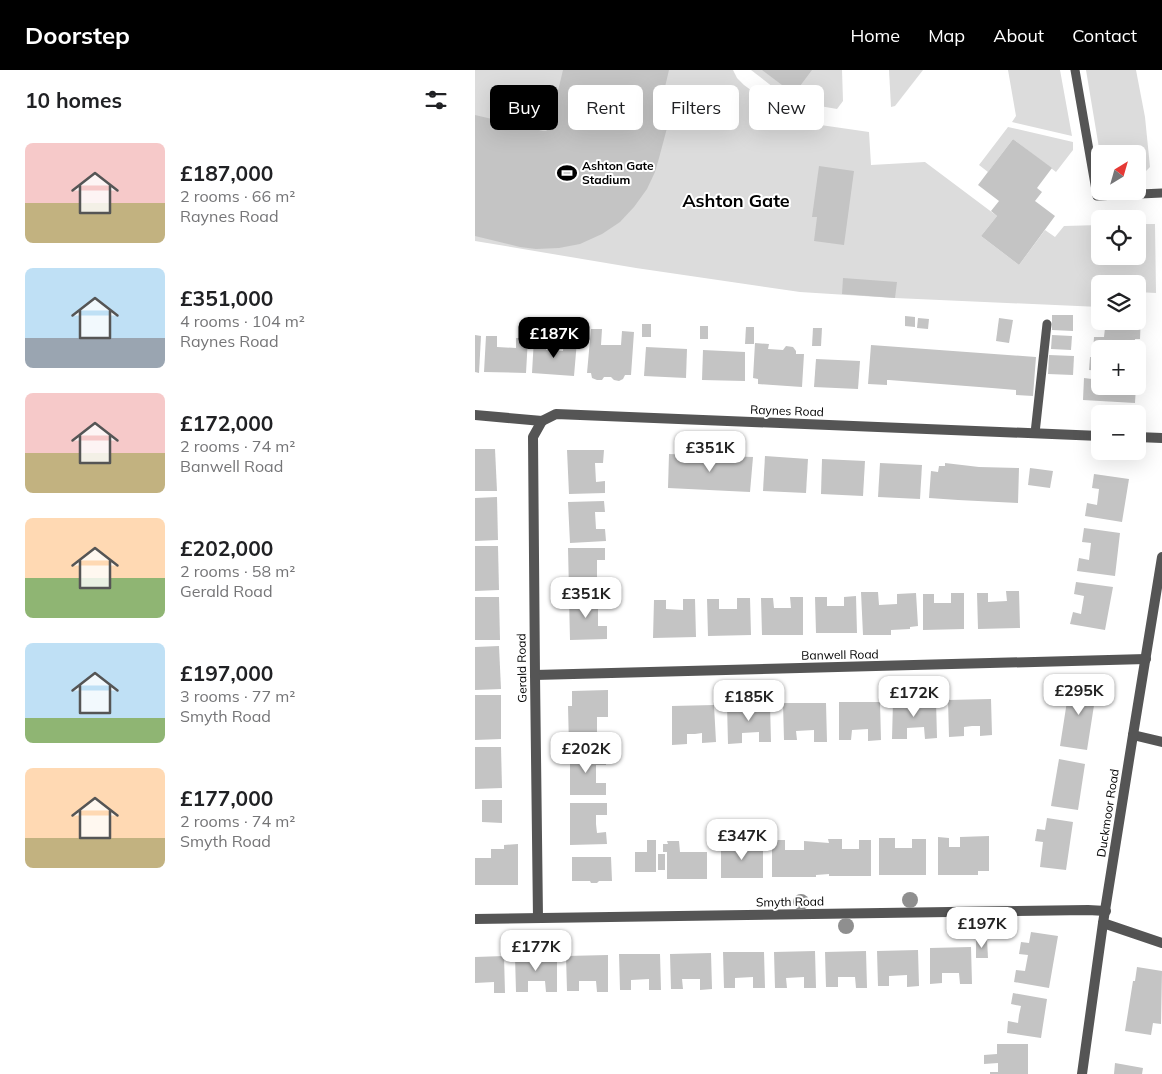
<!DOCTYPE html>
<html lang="en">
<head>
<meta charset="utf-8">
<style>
  body { margin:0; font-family:Mulish,sans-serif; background:#f6f6f6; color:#202124; height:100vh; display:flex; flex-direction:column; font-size:19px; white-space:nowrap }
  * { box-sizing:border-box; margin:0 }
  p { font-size:16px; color:#757577 }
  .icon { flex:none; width:28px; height:28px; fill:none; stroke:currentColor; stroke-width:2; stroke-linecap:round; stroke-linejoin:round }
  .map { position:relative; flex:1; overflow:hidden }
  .sheet { display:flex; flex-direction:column; background:#fff; width:475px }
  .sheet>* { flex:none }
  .guide { position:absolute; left:15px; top:15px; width:475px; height:45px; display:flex; gap:10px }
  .needle { width:32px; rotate:37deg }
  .fabs { position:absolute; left:616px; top:75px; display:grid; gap:10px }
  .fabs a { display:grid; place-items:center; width:55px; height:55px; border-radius:8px; background:#fff; box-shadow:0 5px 20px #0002; font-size:25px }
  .price { position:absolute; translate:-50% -42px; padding:0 11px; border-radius:10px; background:#fff; color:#222; font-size:16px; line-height:32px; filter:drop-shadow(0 1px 2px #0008) }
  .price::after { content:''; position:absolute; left:50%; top:30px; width:15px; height:11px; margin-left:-8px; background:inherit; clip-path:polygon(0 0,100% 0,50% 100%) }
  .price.active { background:#000; color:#fff }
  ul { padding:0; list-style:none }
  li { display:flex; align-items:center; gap:15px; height:125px; padding:0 25px }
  li span { display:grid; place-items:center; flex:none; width:140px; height:100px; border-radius:8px; color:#555 }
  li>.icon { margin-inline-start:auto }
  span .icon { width:60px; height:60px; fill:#fffc; stroke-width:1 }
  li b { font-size:21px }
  h2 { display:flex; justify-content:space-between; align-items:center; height:60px; padding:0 25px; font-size:21px }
  .tag { padding:0 18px; border-radius:8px; background:#fff; box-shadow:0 5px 20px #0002; font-size:18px; line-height:45px }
  .tag.active { background:#000; color:#fff }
  header { display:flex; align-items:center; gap:30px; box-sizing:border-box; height:70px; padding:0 25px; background:#000; color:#fff }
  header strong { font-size:24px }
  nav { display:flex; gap:28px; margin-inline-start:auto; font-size:18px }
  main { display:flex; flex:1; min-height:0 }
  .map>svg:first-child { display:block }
</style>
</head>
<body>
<header>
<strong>Doorstep</strong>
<nav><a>Home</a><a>Map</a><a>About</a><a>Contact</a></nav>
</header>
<main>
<section class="sheet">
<h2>10 homes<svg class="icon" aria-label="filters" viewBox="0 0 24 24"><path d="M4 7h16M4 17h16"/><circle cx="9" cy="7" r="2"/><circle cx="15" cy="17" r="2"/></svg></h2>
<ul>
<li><span style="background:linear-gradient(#f6c9c9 60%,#c2b280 0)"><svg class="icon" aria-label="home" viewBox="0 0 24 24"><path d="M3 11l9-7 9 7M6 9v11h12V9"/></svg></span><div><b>£187,000</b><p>2 rooms · 66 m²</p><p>Raynes Road</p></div></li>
<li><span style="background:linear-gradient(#bfe0f5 70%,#9aa5b1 0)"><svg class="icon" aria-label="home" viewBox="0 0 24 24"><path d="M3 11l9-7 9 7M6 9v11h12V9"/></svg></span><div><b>£351,000</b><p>4 rooms · 104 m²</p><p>Raynes Road</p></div></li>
<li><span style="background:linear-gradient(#f6c9c9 60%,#c2b280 0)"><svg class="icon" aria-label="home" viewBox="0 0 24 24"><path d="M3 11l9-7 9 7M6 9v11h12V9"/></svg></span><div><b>£172,000</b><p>2 rooms · 74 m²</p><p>Banwell Road</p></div></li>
<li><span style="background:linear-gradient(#ffd9b3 60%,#8fb573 0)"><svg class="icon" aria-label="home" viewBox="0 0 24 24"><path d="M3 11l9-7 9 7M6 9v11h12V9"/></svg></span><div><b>£202,000</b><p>2 rooms · 58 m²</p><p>Gerald Road</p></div></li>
<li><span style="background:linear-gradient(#bfe0f5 75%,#8fb573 0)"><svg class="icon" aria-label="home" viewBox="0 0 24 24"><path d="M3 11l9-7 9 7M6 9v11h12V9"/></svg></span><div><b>£197,000</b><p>3 rooms · 77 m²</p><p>Smyth Road</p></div></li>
<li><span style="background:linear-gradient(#ffd9b3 70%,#c2b280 0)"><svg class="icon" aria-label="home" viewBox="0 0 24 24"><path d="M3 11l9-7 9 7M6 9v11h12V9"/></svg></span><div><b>£177,000</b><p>2 rooms · 74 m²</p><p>Smyth Road</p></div></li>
</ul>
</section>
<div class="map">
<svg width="687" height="1004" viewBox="0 0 687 1004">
  <rect width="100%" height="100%" fill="#fff"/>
  <g fill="#dcdcdc">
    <polygon points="0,0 258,0 262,8 269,15 318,51 394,62 396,95 450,92 522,146 506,166 544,195 570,160 580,167 589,156 625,155 625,186 662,186 663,154 680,154 681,223 663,222 662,214 625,214 625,237 420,228 325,222 161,198 0,171"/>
    <polygon points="276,0 367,0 368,31 362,39 316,31"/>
    <polygon points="414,0 448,0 420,36 416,37"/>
    <polygon points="533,0 585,0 597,66 537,52 541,46"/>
    <polygon points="611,0 661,0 670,47 675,97 666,106 663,107 662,84 625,84"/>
    <polygon points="533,57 598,72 598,80 581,102 538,69 513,102 504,95"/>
  </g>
  <g fill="#c4c4c4">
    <polygon points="88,0 194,0 181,55 192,58 184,88 180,102 172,119 159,137 145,152 127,164 105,174 84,178 61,179 45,177 0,166 0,45 68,61 71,61 74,58"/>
    <polygon points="287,0 337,0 319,24"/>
    <polygon points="538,69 577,98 562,118 567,122 560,131 580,146 544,195 506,166 522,146 516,141 524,131 503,115"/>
    <polygon points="344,96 379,101 369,175 339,171 342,147 337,147"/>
    <polygon points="368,208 422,212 420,228 367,224"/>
    <polygon points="622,242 625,242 625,251 662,251 662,244 666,244 665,269 660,269 659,279 625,279 625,282 618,281 619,267 629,267 630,258 621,258"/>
    <polygon points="577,245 598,245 598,261 577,260"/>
    <polygon points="430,246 440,247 440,257 430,256"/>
    <polygon points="443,248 454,249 453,259 442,258"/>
    <polygon points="524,248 538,250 534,273 521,271"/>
    <rect x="167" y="254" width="9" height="13"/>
    <rect x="225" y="256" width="8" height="13"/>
    <polygon points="271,257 279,257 279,274 270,274"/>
    <polygon points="338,258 347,258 346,276 337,276"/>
    <polygon points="116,259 127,259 126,275 146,275 147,261 159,262 156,305 150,305 148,309 144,311 139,310 136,307 129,307 127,310 122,310 117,308 116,303 112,303"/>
    <polygon points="0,265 6,266 4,303 0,302"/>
    <polygon points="577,265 597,266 596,280 576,279"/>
    <polygon points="11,266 22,266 22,277 41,278 41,268 53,268 51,303 9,302"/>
    <polygon points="59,268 72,269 71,280 88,281 89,270 102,271 99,306 57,303"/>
    <polygon points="280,273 294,274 293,279 308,280 311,276 318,277 321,281 321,284 329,284 327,317 283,314 283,309 278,308"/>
    <polygon points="396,275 561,287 558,326 541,325 541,320 517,318 414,310 412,310 412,315 393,314"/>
    <polygon points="171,277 212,279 211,308 169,306"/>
    <polygon points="228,280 270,282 270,311 227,310"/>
    <polygon points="574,285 599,286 598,305 573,304"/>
    <polygon points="615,287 625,288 625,301 614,300"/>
    <polygon points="341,289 385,291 383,319 339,317"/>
    <polygon points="609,308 625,310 625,316 661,316 660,333 608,330"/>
    <polygon points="0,379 20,379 22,421 0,421"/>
    <polygon points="92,380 129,380 128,393 120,393 121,412 130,411 130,423 94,424"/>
    <polygon points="194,384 278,387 275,422 193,418"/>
    <polygon points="290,386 333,389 331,423 288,421"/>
    <polygon points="347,389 390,391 388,426 346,424"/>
    <polygon points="405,393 447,395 445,429 403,427"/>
    <polygon points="470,393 504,397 544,398 543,433 483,430 454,428 456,401 463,402 464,396 470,396"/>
    <polygon points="555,398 578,401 575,418 553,415"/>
    <polygon points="619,404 654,409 647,452 610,446 612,433 622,435 624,419 617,418"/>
    <polygon points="22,427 23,470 0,471 0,428"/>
    <polygon points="129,431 130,442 120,442 121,459 130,459 131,471 95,473 93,432"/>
    <polygon points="609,458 645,463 640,506 602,501 604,488 614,490 616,473 607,472"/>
    <polygon points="0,476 23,476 24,520 0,521"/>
    <polygon points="93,478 130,478 130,490 122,490 122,507 132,507 132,520 94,521"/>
    <polygon points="601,512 638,517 630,560 595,554 598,542 606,544 609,526 599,524"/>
    <polygon points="531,521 544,521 545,558 503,559 502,523 513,523 513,532 532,531"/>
    <polygon points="386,522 403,522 404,535 422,534 422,524 441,523 443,556 435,557 435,559 416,560 416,565 388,565"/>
    <polygon points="476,523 489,523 489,559 448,560 448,524 459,524 459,533 476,533"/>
    <polygon points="381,526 382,563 341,563 340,527 352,527 352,536 369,536 369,527"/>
    <polygon points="0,527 24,527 25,570 0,570"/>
    <polygon points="130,527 131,539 123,539 123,556 132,556 132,569 95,570 94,528"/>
    <polygon points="315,527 328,527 328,565 287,565 286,528 298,528 299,538 316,538"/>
    <polygon points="262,528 275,528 276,565 233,566 232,529 244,529 244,539 262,539"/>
    <polygon points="208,529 220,529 221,567 178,568 179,530 191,530 191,539 208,540"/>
    <polygon points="24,576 26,619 0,620 0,577"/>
    <polygon points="595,612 622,616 612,680 585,676"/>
    <polygon points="133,620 133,647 122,647 122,664 132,664 132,676 94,676 93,636 97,636 97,621"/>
    <polygon points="0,625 26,625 26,669 0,670"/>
    <polygon points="516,629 517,665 505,666 505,656 497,656 489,657 489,666 474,667 473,630"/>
    <polygon points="461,630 462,668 450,669 449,657 432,658 432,669 417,669 418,631"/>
    <polygon points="364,632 405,632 406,670 393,671 393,659 377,660 376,670 364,670"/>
    <polygon points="308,633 351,633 352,672 339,672 339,660 321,661 322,670 309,670"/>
    <polygon points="295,634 296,672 284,672 284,662 267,663 267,673 253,674 252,635"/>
    <polygon points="239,635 241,672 227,673 227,663 220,664 212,664 212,674 197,675 197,636"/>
    <polygon points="0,677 26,677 27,718 0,719"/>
    <polygon points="95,683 131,683 131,695 121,695 121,713 131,713 131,725 95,725"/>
    <polygon points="584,689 610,694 603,740 576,736"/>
    <polygon points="7,730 27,730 27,753 7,752"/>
    <polygon points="95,733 132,733 132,745 121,745 121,754 122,763 131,762 132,774 95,775"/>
    <polygon points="572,748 598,752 591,800 565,797 568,772 560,771 562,759 570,760"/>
    <polygon points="514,766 514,801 503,801 503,805 463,805 463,767 474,768 474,777 485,777 485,767"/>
    <polygon points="404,768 420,768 420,778 437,778 437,769 451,769 451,805 404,805"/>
    <polygon points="353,769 367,769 367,779 384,779 384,770 396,770 396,806 354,806 354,804 341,805 341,807 297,807 297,770 310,770 310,780 329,780 329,771 354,773"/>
    <polygon points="172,770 181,770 181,802 160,802 160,782 172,782"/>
    <polygon points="246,770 259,771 259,781 277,780 277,772 288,772 288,808 246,808"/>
    <polygon points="192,771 204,771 205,782 232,782 232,809 192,809 192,782 188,782 188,774 193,774"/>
    <polygon points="43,774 43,815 0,815 0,788 16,788 16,779 29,779 29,775"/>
    <rect x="183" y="784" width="7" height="16"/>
    <polygon points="97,787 136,787 137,811 124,811 122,813 116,813 115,811 97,811"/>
    <polygon points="556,862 583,866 574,918 539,912 541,900 550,901 553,885 544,884 546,872 554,873"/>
    <polygon points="501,869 512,869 513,888 501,888"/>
    <polygon points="496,877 497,914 485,914 484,903 467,903 467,913 455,914 455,878"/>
    <polygon points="443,880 444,916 432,917 432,905 414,906 414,916 403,916 402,881"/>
    <polygon points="340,881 341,918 329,918 329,907 311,908 312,918 300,918 299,882"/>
    <polygon points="391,881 392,918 381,918 380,907 363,907 363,917 351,917 350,882"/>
    <polygon points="248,882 289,882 290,918 278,918 278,907 260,908 260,918 249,918"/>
    <polygon points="236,883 237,919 225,920 225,909 207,909 208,919 196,919 195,884"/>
    <polygon points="144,884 185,884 186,920 174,920 174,909 156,910 156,920 145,920"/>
    <polygon points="133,885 133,922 122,922 121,911 104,911 104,921 92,921 91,886"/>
    <polygon points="29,886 30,923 19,923 19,912 0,913 0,887"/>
    <polygon points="40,886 82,886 82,922 71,922 70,911 53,911 53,922 41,922"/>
    <polygon points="662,897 687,901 686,954 678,953 676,965 650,961 658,911 660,911"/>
    <polygon points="538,923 572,929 566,968 532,963 533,951 543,953 544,945 546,936 536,934"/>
    <polygon points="522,974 553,974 553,1004 515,1004 515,1002 523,1002 523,993 509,994 509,985 522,984"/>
    <polygon points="640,993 668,998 667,1004 639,1004"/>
  </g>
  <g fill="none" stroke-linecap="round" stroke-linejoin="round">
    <g stroke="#555" stroke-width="9">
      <polyline points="600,0 622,126 687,123"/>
      <polyline points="560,363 572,254"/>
    </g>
    <g stroke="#555" stroke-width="10">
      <polyline points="0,345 67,351 81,344 625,366"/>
      <polyline points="662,367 687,368"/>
      <polyline points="60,605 671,589"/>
      <polyline points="658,665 687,672"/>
      <polyline points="63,848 60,605 58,367 67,351"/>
      <polyline points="0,849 613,840 631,841"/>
      <polyline points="628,853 687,873"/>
    </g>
    <polyline stroke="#555" stroke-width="10" points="607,1004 628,853 658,665 687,487"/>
  </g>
  <g fill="#8f8f8f">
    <circle cx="435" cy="830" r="8"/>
    <circle cx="326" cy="832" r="8"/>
    <circle cx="371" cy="856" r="8"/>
  </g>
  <defs>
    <symbol id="stadium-bare" viewBox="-9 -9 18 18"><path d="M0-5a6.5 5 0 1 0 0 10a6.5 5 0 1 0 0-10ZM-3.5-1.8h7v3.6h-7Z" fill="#000" stroke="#fff" stroke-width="2.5" paint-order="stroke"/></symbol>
  </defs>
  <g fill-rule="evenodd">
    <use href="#stadium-bare" x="78" y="89" width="28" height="28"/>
  </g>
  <g text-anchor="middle" stroke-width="4" stroke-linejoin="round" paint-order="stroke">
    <g font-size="12" font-weight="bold" fill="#000" stroke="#fff" text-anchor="start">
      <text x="107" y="100">Ashton Gate<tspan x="107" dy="14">Stadium</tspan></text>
    </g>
    <g font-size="12" fill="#000" stroke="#fff">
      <text transform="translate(312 341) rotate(2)" y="4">Raynes Road</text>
      <text transform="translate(365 585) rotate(-1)" y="4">Banwell Road</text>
      <text transform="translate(47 598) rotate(-91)" y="4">Gerald Road</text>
      <text transform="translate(633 743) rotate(-81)" y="4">Duckmoor Road</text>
      <text transform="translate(315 832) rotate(-1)" y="4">Smyth Road</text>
    </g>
    <g font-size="18" font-weight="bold" fill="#000" stroke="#fff">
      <text x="261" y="137">Ashton Gate</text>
    </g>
  </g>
</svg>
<div class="fabs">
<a><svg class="needle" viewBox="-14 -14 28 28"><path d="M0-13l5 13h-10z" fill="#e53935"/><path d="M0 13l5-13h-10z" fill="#757577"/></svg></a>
<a><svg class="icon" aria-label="locate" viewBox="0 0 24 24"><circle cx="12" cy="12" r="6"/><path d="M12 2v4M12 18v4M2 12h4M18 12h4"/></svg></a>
<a><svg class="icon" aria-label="layers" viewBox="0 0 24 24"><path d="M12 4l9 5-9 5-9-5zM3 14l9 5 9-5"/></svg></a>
<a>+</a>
<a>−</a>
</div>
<b class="price active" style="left:79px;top:289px">£187K</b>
<b class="price" style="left:235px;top:403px">£351K</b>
<b class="price" style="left:111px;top:549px">£351K</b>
<b class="price" style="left:604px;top:646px">£295K</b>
<b class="price" style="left:439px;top:648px">£172K</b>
<b class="price" style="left:274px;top:652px">£185K</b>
<b class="price" style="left:111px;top:704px">£202K</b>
<b class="price" style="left:267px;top:791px">£347K</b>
<b class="price" style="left:507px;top:879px">£197K</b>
<b class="price" style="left:61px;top:902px">£177K</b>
<div class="guide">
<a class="tag active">Buy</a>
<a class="tag">Rent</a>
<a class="tag">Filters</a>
<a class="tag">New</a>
</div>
</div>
</main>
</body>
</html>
